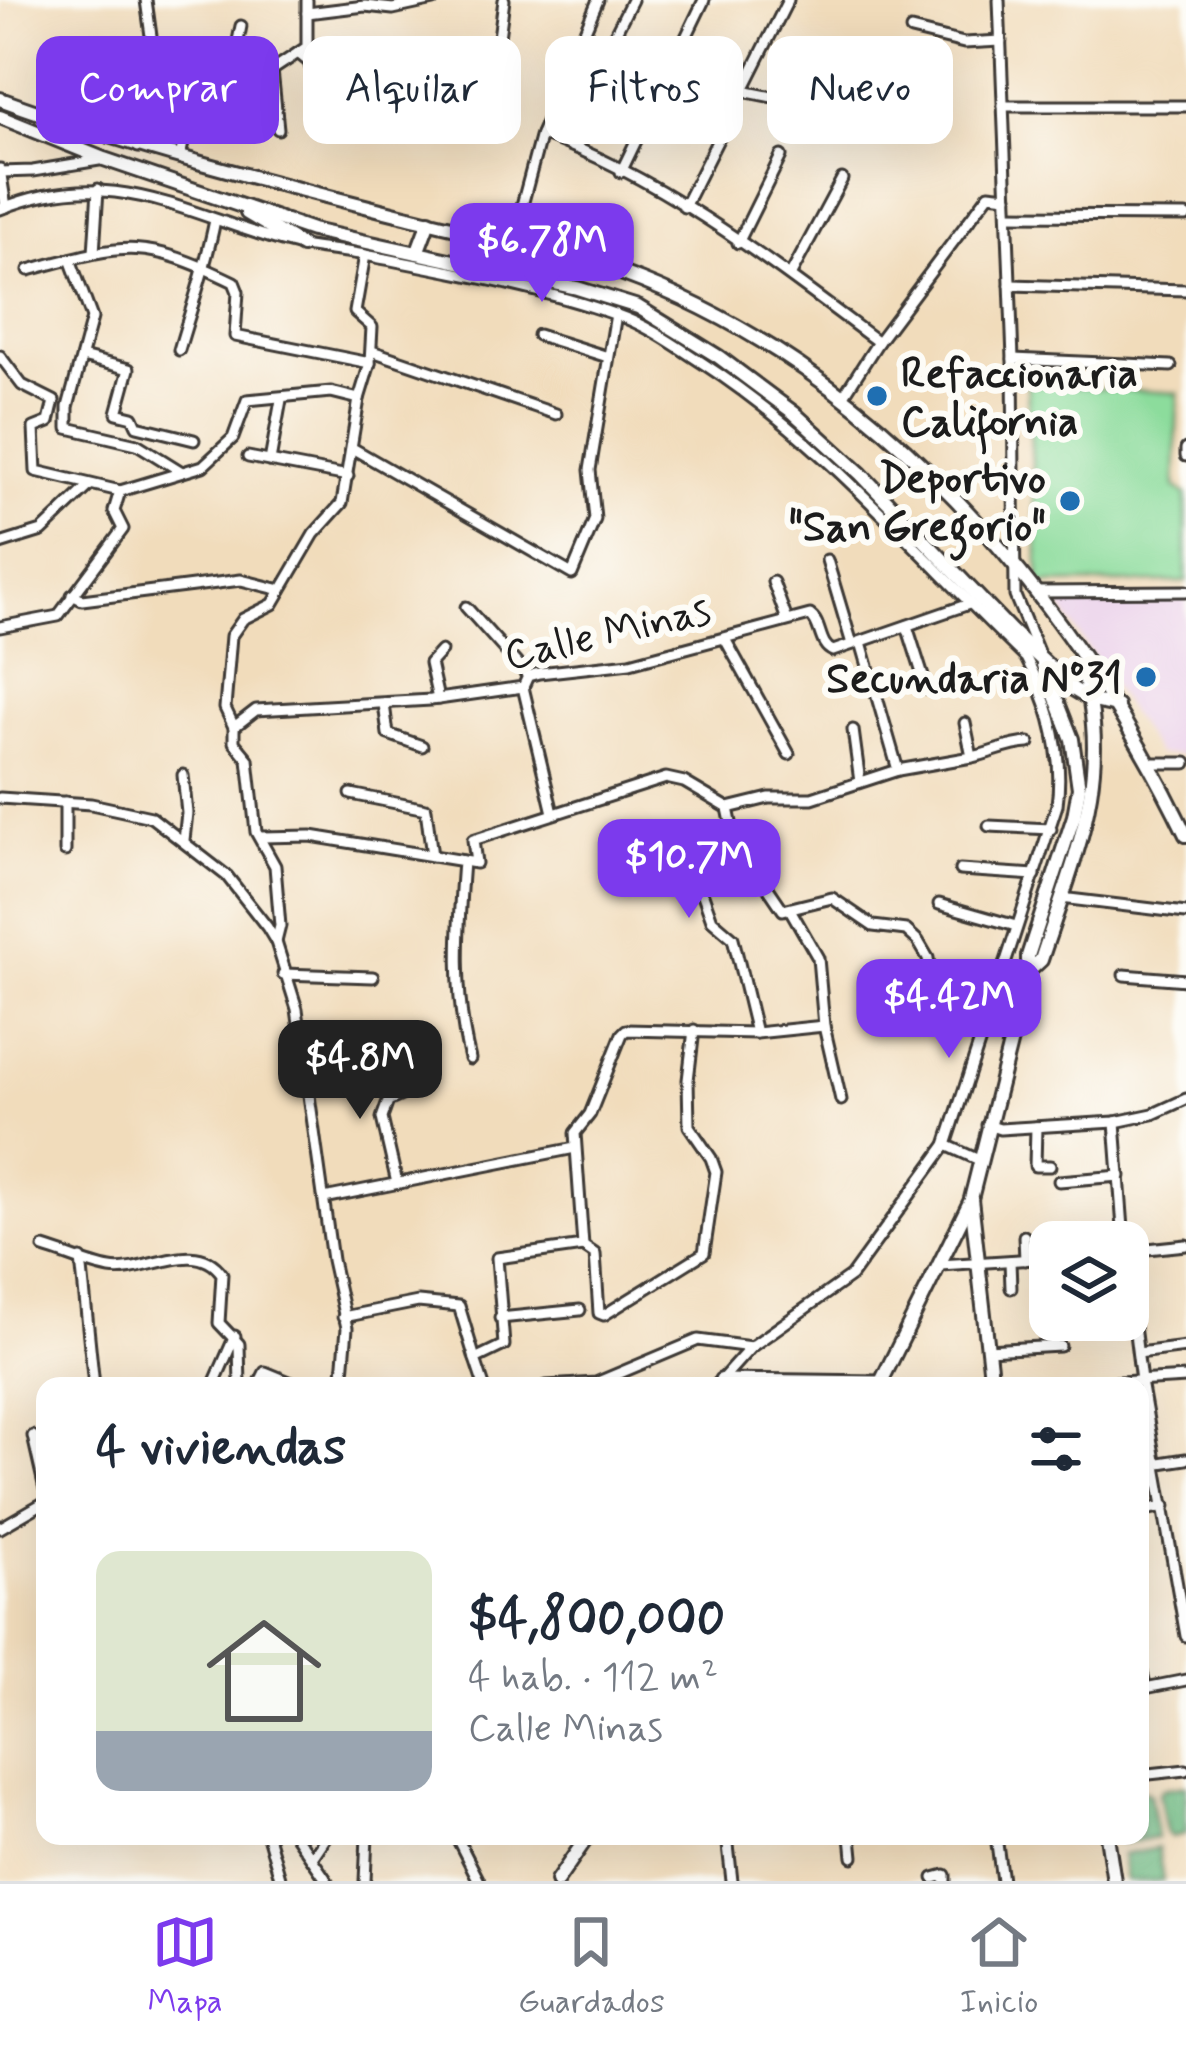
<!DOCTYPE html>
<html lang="es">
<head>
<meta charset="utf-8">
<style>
  body { margin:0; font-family:Mynerve,sans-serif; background:#f6f6f7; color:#1f2937; height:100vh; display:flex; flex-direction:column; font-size:45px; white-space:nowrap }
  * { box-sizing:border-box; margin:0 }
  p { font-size:39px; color:#747a83 }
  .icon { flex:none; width:66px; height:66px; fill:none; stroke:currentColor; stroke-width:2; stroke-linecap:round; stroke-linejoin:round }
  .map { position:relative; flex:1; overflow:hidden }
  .details { position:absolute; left:36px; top:1377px; width:1113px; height:468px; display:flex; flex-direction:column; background:#fff; border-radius:24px; box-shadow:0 12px 48px #0002 }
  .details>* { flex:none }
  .hud { position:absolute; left:36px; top:36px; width:1116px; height:108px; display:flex; gap:24px }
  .buttons { position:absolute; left:1029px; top:1221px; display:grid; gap:24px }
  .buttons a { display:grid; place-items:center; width:120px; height:120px; border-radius:24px; background:#fff; box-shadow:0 12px 48px #0002; font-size:60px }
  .price { position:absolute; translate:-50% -102px; padding:0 27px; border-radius:24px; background:#7c3aed; color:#fff; font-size:39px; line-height:78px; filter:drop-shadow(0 3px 6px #0008) }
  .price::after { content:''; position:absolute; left:50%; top:72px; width:36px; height:27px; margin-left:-18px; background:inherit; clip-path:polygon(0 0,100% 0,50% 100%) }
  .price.selected { background:#222; color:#fff }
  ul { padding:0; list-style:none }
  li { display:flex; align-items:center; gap:36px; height:300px; padding:0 60px }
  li+li { border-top:3px solid #e0e1e3 }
  li span { display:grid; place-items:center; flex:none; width:336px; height:240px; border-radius:24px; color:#555 }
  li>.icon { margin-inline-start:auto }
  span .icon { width:144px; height:144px; fill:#fffc; stroke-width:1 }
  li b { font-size:51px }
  h2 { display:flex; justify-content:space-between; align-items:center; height:144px; padding:0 60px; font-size:51px }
  .pill { padding:0 42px; border-radius:24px; background:#fff; box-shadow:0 12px 48px #0002; font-size:42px; line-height:108px }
  .pill.selected { background:#7c3aed; color:#fff }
  .tabs { display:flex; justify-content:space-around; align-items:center; height:168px; border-top:3px solid #e0e1e3; background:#fff; font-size:33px; color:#747a83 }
  .tabs a { display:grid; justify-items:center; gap:6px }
  .tabs .selected { color:#7c3aed }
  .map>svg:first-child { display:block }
</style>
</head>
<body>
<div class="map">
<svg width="1186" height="1881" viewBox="0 0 1186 1881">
  <rect width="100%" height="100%" fill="#fdfcf7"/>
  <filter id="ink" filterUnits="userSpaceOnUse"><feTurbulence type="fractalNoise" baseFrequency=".00833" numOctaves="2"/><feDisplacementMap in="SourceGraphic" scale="24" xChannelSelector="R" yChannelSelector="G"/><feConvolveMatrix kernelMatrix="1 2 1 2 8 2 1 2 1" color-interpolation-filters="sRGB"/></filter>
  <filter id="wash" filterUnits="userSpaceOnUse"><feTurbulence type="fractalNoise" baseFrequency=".004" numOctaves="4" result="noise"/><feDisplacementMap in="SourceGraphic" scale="48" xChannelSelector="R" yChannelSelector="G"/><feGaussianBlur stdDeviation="2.7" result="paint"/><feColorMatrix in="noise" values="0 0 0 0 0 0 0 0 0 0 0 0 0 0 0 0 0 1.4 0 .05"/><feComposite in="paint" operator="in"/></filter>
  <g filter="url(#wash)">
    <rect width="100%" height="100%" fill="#f1dcbb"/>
    <polygon fill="#ebd1eb" points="1186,598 1186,755 1158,755 1056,600"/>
    <polygon fill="#8cdc9c" stroke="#547c5c" stroke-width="3" points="1027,384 1178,393 1175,487 1186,495 1186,582 1040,584"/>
    <g fill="#71bc84" stroke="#466c50" stroke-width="3">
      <polygon points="1186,1785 1186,1834 1171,1837 1166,1832 1159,1793 1163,1789"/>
      <polygon points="1145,1791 1150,1795 1157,1838 1121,1844 1120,1836 1140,1836 1140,1792"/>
      <polygon points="1158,1848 1163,1881 1126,1881 1122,1855"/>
    </g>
  </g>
  <g filter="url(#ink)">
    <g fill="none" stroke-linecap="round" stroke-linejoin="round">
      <defs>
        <g id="minor">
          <polyline points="999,0 1013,359 1015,596 1039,654"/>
          <polyline points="307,13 365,6 393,9 434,0"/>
          <polyline points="911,30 964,43 1001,41"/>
          <polyline points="298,53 309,62 327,114 363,108 374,71"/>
          <polyline points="497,53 504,0"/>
          <polyline points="272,70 278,129"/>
          <polyline points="742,91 813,105 830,113"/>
          <polyline points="231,98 225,77 231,76 241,26"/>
          <polyline points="1003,106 1186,106"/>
          <polyline points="541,134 598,0"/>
          <polyline points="561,141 632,0"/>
          <polyline points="138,147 139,123 129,92 156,72 146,0"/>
          <polyline points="180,158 186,127 307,47 307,0"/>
          <polyline points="0,169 6,207"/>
          <polyline points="0,172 33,171 99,160"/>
          <polyline points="621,172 704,0"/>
          <polyline points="684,207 788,0"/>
          <path d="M 0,209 C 113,163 183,214 289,243 C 315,250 343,250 370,256 C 452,272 538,287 617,315 C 649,326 676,346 704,364 C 827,444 920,557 1026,658 C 1050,704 1064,753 1057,805 L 946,1145 L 851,1276 L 751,1347 L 716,1386"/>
          <polyline points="1008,215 1186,216"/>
          <polyline points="738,243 781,156"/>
          <polyline points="94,253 98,189"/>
          <polyline points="70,259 92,318 68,407 68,428 137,444 182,472"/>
          <path d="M 474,266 L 512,243 L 541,134 C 664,178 775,265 878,342"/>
          <path d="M 29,270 C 125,244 141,237 234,282 L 238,292 L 235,336 L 370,363"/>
          <polyline points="790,276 842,179"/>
          <polyline points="1010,285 1186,290"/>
          <polyline points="538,335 608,357"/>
          <path d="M 179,350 C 192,305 206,267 215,220"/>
          <polyline points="372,351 556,414"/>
          <polyline points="0,356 22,385 54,401 49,422 34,428 36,471 120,491 203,466 233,438 247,400 331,392 359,399"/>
          <polyline points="82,357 129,369 117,413 133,417 137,426 194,440"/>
          <polyline points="1013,359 1171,366"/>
          <polyline points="844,395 878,342 989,194 1007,196"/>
          <polyline points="352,448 572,574 595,519 590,470 616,314"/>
          <polyline points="1186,449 1186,456"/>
          <polyline points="248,457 348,476"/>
          <polyline points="270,461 281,400"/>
          <polyline points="0,544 42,531 89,486"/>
          <polyline points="827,560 852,644"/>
          <polyline points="773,582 787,620"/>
          <polyline points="1036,592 1186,591"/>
          <polyline points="72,595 82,600 241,580 281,590"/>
          <polyline points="466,607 528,676"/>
          <polyline points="907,626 927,689"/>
          <polyline points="0,627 58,616 123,529 114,511 120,491"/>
          <polyline points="725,639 789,754"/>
          <polyline points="861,642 898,770"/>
          <polyline points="523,687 553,813"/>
          <polyline points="438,699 430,663 441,651"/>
          <polyline points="384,704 388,734 422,746"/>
          <path d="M 234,727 L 256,710 L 431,700 L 523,687 L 528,676 L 539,673 L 630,663 L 810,615 C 822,623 818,645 833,651 L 969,604"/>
          <polyline points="853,730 860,782"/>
          <path d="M 972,757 C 993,753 1007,744 1029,743"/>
          <polyline points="1151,763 1186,763"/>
          <polyline points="183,775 187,813 184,840"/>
          <polyline points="351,794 426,809 432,856"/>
          <polyline points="0,798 91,804 151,817 227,876 267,927 276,942 297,1009 332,1260 347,1328 342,1386"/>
          <polyline points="65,802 65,851"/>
          <polyline points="728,808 738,856"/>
          <polyline points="989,826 1051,829"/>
          <polyline points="261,837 311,836 476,863 473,840 666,778 684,782 728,808 769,798 812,798 898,770 972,757 965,723"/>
          <path d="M 463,861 C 458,929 453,992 470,1059"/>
          <polyline points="960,870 1035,875"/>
          <polyline points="1061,898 1186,913"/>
          <polyline points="939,904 1016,926"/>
          <polyline points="791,911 818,958 824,1026 841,1100"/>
          <polyline points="276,942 280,926 275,866 256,832 248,759 234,742 234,727 225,708 231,636 243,619 273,604 314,534 342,503 359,399 370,363 372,327 355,312 365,255"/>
          <polyline points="283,974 373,977"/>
          <polyline points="1124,975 1186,980"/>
          <polyline points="756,1033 733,938 712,920 702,892 700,864 752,854 766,885 783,910 832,898 873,926 906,930 918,941 928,958 934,1002 939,1015 986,1018"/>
          <polyline points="1115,1122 1124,1242"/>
          <polyline points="987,1125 1000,1129 1115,1122 1153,1114 1186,1099"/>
          <polyline points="1036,1127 1035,1166 1050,1166"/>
          <polyline points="946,1145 979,1160"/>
          <polyline points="1059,1181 1120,1176"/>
          <polyline points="397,1183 382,1118 388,1101 404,1094"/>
          <polyline points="324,1198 575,1148"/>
          <polyline points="1024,1236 1025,1260"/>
          <polyline points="583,1246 595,1254 599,1313 604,1315 704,1253 716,1172 711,1158 689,1126 688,1080 694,1030"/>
          <polyline points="583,1246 575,1133 590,1114 622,1034 626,1030 756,1033 824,1026"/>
          <path d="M 44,1248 C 65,1254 88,1265 110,1269 C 144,1275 196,1236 222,1274 L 219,1323 L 239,1344 L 240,1386"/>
          <polyline points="1128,1251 1186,1245"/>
          <polyline points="81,1259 94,1386"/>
          <polyline points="1010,1261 1011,1288"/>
          <polyline points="940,1265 1050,1258"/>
          <polyline points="1128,1278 1141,1381 1186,1636"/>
          <polyline points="343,1317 418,1302 459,1306 475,1359"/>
          <polyline points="500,1318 580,1310"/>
          <polyline points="987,1350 1060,1346"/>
          <polyline points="1138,1353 1186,1347"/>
          <polyline points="720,1379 881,1381"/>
          <polyline points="213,1386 235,1336"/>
          <polyline points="258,1386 265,1372 299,1386"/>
          <polyline points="484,1386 475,1359 504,1345 497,1258 583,1246"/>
          <polyline points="546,1386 596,1383 698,1340 751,1347"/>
          <polyline points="1053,1386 1186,1378"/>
          <polyline points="33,1436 45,1489"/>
          <polyline points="1140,1466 1186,1459"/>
          <polyline points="1140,1511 1165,1506"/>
          <polyline points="0,1528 45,1502"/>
          <polyline points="1140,1665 1146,1688"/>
          <polyline points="1140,1689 1186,1680"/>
          <polyline points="1140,1775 1186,1770"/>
          <polyline points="268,1836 281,1881"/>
          <polyline points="296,1836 327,1881"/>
          <polyline points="456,1836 479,1881"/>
          <polyline points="727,1836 732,1881"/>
          <polyline points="851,1836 853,1857"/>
          <polyline points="996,1836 1002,1881"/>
          <polyline points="312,1858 327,1836"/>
          <polyline points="934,1878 945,1875 945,1881"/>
          <polyline points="365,1881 367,1836"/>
        </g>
        <g id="major">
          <path d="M 0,99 C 131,147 265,181 401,215 C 474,233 550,247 621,273 C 876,366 1070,596 1186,835"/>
          <polyline points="0,117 104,159 312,230 577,288 638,307 719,357 794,413 861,474 1011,631 1073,689 1093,701 1117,706"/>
          <polyline points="247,213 302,246"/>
          <polyline points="417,253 429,221"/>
          <path d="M 1028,972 L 1041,960 C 1073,862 1117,767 1080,665"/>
          <polyline points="879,1386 971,1200"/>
          <polyline points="992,1386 971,1199 1028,972 1028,956 1074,816 1079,788 1072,739 1043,665"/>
          <polyline points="1107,1836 1114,1881"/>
          <polyline points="557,1881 588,1836"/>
        </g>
      </defs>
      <use href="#minor" stroke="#3c3934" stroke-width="15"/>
      <use href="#major" stroke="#3c3934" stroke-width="18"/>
      <use href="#minor" stroke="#fff" stroke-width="9"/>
      <use href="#major" stroke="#fff" stroke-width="12"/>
    </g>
  </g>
  <g fill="#1f6fb2" stroke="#fdfcf7" stroke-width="4.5">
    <circle cx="877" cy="396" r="12"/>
    <circle cx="1070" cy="501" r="12"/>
    <circle cx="1146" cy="677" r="12"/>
  </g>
  <g text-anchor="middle" stroke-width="12" stroke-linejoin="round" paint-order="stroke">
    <g font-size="42" font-weight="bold" fill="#1c1c1c" stroke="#fdfcf7" text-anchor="end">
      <text x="901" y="387" text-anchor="start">Refaccionaria<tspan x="901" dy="48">California</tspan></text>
      <text x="1046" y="492">Deportivo<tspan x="1046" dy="48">"San Gregorio"</tspan></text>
      <text x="1122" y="692">Secundaria Nº31</text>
    </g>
    <g font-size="42" fill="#1c1c1c" stroke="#fdfcf7">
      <text transform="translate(607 631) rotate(-13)" y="15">Calle Minas</text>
    </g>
  </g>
</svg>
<div class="buttons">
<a><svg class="icon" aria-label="layers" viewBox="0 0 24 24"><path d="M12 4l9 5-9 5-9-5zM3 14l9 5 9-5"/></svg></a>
</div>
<b class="price" style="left:542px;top:305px">$6.78M</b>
<b class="price" style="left:689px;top:921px">$10.7M</b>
<b class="price" style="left:949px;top:1061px">$4.42M</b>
<b class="price selected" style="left:360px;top:1122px">$4.8M</b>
<div class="hud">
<a class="pill selected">Comprar</a>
<a class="pill">Alquilar</a>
<a class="pill">Filtros</a>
<a class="pill">Nuevo</a>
</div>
<section class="details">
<h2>4 viviendas<svg class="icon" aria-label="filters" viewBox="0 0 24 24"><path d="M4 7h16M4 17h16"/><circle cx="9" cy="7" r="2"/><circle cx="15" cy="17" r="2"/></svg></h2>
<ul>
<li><span style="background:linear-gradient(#dfe7d0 75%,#9aa5b1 0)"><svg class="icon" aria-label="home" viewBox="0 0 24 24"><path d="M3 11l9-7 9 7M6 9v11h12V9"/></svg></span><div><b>$4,800,000</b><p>4 hab. · 112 m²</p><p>Calle Minas</p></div></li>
</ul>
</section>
</div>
<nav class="tabs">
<a class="selected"><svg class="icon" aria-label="map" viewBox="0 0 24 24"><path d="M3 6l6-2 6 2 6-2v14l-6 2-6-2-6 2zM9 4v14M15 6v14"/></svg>Mapa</a>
<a><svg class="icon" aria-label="saved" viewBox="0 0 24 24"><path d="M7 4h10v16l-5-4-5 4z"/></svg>Guardados</a>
<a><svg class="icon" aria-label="home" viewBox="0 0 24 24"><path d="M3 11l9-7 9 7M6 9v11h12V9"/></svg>Inicio</a>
</nav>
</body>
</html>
